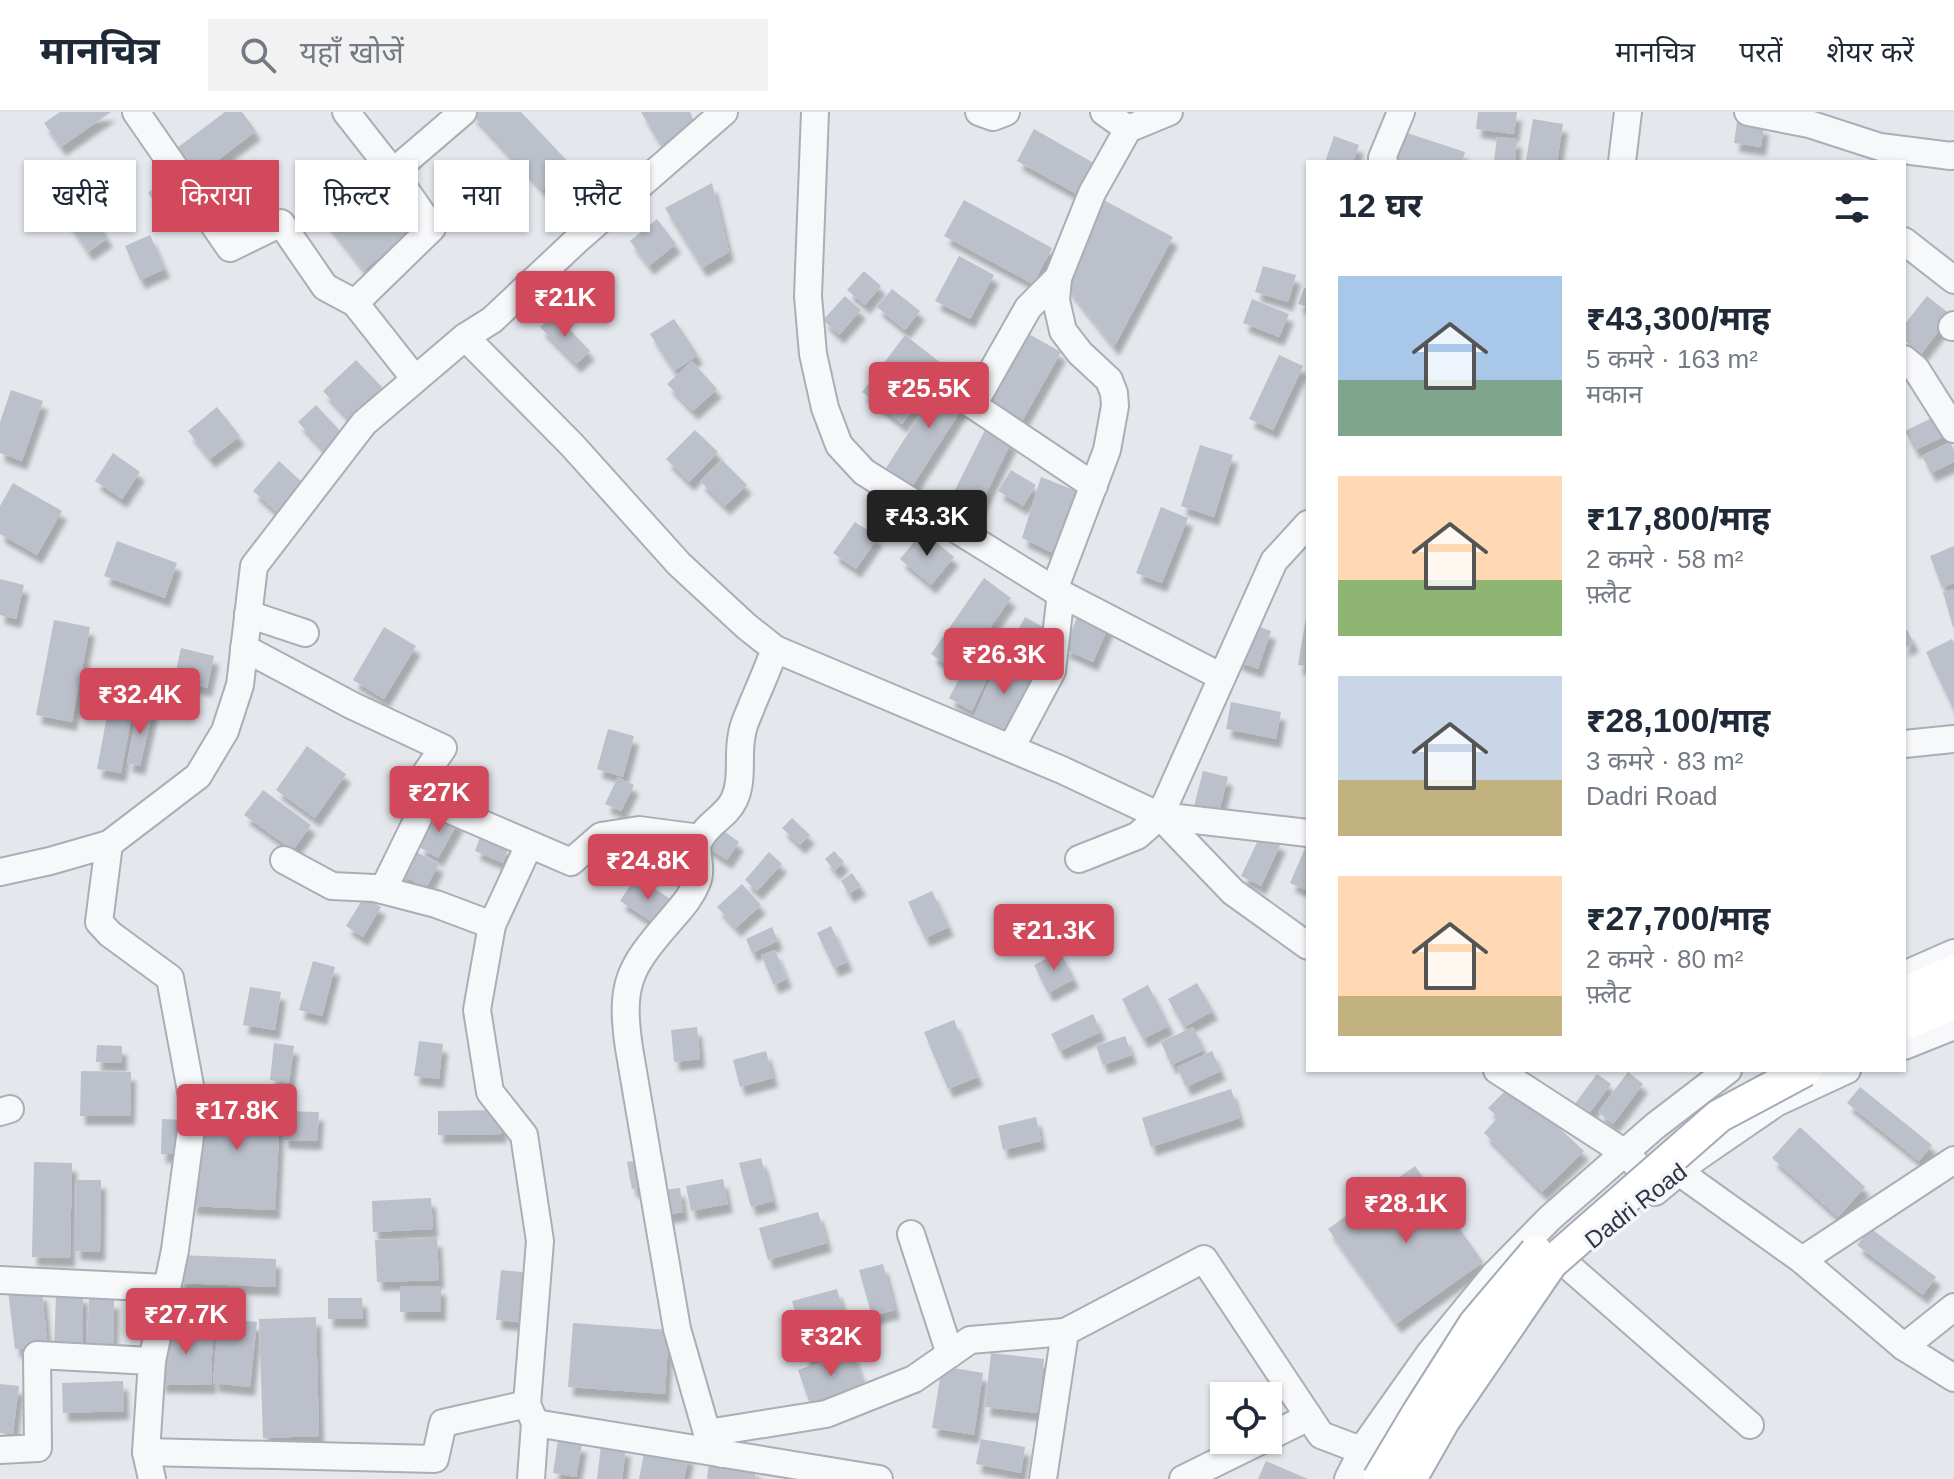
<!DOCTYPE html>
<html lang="hi">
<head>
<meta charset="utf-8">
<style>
  body { margin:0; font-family:Arial,"Noto Sans Devanagari",sans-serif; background:#f2f2f3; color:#1f2937; height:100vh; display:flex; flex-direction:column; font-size:30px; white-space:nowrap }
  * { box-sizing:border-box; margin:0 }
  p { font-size:26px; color:#747a83 }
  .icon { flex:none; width:44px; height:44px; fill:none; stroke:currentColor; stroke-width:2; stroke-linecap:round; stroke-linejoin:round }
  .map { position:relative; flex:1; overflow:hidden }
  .details { position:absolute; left:1306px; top:48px; width:600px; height:912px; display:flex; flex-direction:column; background:#fff; border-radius:0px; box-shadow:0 2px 6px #0004 }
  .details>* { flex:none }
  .hud { position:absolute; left:24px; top:48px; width:760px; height:72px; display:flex; gap:16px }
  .tools { position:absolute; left:1210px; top:1270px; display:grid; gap:16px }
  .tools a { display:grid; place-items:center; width:72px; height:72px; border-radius:0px; background:#fff; box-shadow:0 2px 6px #0004; font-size:40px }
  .price { position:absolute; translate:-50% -68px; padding:0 18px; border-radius:8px; background:#d1495b; color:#fff; font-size:26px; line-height:52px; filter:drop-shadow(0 2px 4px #0008) }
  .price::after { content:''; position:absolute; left:50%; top:48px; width:24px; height:18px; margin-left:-12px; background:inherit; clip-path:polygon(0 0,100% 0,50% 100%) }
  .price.active { background:#222; color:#fff }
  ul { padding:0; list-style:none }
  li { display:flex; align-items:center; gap:24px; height:200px; padding:0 32px }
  li span { display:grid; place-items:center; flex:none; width:224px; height:160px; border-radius:0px; color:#555 }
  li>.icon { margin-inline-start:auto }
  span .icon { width:96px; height:96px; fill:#fffc; stroke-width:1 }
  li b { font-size:34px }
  h2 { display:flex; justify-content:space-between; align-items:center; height:96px; padding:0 32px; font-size:34px }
  .pill { padding:0 28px; border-radius:0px; background:#fff; box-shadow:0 2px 6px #0004; font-size:28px; line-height:72px }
  .pill.active { background:#d1495b; color:#fff }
  header { display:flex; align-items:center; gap:48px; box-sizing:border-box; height:112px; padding:0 40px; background:#fff; border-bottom:2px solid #e0e1e3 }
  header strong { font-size:38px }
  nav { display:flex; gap:44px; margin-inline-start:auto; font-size:28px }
  .search { width:560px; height:72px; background:#f2f2f3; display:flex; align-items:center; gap:20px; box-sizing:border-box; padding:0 28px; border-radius:0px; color:#747a83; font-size:30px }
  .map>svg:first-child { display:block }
</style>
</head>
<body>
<header>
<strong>मानचित्र</strong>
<div class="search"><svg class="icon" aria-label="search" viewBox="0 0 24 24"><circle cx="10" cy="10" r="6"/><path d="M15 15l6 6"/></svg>यहाँ खोजें</div>
<nav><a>मानचित्र</a><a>परतें</a><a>शेयर करें</a></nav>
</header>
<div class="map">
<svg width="1954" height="1367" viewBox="0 0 1954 1367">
  <defs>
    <filter id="shadow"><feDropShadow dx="5" dy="9" stdDeviation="2" flood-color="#0004"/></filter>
  </defs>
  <rect width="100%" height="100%" fill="#e4e7ec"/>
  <g fill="#bbc0ca" filter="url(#shadow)">
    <polygon points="60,0 111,0 61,35 44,11"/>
    <polygon points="225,0 242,0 256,19 197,64 177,36"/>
    <polygon points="470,0 521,0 570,52 543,78"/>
    <polygon points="641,0 690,0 696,14 662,35"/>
    <polygon points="1478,0 1517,0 1514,22 1476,17"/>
    <polygon points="1533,7 1563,12 1557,50 1526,48"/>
    <polygon points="1737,10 1764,14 1761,35 1734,31"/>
    <polygon points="1034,17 1099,54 1082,85 1017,49"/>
    <polygon points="1398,18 1465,40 1462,50 1403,50 1389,45"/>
    <polygon points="1334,24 1359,33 1353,50 1325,50"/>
    <polygon points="1497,25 1517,27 1515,50 1494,50"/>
    <polygon points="621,48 635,64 602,94 587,78"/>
    <polygon points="364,56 414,117 364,158 315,96"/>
    <polygon points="174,61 194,88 167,107 148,81"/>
    <polygon points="69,66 108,126 88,140 48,80"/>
    <polygon points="712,71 729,140 702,156 665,96"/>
    <polygon points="1098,85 1173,125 1114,235 1066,174"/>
    <polygon points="964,88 1052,136 1033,172 944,124"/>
    <polygon points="657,107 676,132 649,154 630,129"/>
    <polygon points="150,123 165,157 140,168 125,134"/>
    <polygon points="959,144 994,163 970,207 935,189"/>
    <polygon points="1263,154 1296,163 1288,190 1255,180"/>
    <polygon points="864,159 881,174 865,193 847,178"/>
    <polygon points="1304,176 1308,177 1308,195 1298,192"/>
    <polygon points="892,177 920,199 905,218 877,195"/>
    <polygon points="845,184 861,198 839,223 823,208"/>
    <polygon points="1927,184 1951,203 1921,242 1904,228 1904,213"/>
    <polygon points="1252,187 1289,202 1279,225 1243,211"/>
    <polygon points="555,202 590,239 576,252 540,215"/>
    <polygon points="674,207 698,243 674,259 650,222"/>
    <polygon points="1025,220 1061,240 1022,309 986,288"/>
    <polygon points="905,223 946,255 902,312 862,280"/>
    <polygon points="1279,243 1303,254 1273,318 1249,307"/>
    <polygon points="356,248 382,275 349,307 323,279"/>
    <polygon points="692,249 717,277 693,299 667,272"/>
    <polygon points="945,263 972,281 913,373 886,356"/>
    <polygon points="11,278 43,289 22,349 0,341 0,310"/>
    <polygon points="316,293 344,323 326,340 298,310"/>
    <polygon points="217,295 240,324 210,347 188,319"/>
    <polygon points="1938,303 1947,323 1915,338 1905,319"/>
    <polygon points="986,316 1012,329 974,406 948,392"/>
    <polygon points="695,318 718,340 689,370 666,347"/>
    <polygon points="1950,330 1954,338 1954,350 1931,361 1922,344"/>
    <polygon points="1200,333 1233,343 1214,405 1181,394"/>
    <polygon points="113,341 140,360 122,387 95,369"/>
    <polygon points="722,348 747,373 725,394 700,369"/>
    <polygon points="279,349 304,372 278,401 253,379"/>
    <polygon points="1011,358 1036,373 1023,394 998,379"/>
    <polygon points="1041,365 1079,380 1055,442 1022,426"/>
    <polygon points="13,371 62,399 37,443 0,422 0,394"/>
    <polygon points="1161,395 1188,406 1162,471 1136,461"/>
    <polygon points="855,410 878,425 856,457 833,441"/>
    <polygon points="923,419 954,445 931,473 900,447"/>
    <polygon points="117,429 177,451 165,486 104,464"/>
    <polygon points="1954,434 1954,471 1942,476 1930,444"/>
    <polygon points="984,466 1011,486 958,561 931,542"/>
    <polygon points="0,467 24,473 16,507 0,503"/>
    <polygon points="1954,477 1954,515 1953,515 1943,480"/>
    <polygon points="1080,498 1110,511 1093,550 1064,537"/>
    <polygon points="1025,505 1054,521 1038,549 1010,533"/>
    <polygon points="1306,505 1308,505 1308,554 1298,553"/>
    <polygon points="54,508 90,515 72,610 36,603"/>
    <polygon points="1249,511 1271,519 1258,557 1236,549"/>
    <polygon points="384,515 416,534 384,587 353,568"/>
    <polygon points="1907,518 1914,531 1904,536 1904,519"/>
    <polygon points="1952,527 1954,531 1954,599 1926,540"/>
    <polygon points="181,536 214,544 207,576 174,568"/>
    <polygon points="971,545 992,556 972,599 949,586"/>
    <polygon points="999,547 1034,562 1008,622 973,606"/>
    <polygon points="1231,590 1281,600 1276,627 1226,617"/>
    <polygon points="109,593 133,597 121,661 97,657"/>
    <polygon points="139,595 153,598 140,654 127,651"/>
    <polygon points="608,617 634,624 623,665 597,657"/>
    <polygon points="307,634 346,662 315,706 276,678"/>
    <polygon points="1203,659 1228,665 1217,708 1192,702"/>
    <polygon points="618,665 634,673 621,699 605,692"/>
    <polygon points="263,678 311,713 293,738 244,703"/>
    <polygon points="440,698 459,709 438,746 419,735"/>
    <polygon points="792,706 810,723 800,733 782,716"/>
    <polygon points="714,712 739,730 727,748 701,731"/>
    <polygon points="1261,722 1281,731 1261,774 1241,764"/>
    <polygon points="480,725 508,736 503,751 475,739"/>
    <polygon points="1308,729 1308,779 1290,771"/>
    <polygon points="411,737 439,752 426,776 398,761"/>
    <polygon points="834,739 844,750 835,759 825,747"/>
    <polygon points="769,740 782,752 757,779 745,768"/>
    <polygon points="852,761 861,774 849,782 841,769"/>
    <polygon points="636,764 676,791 660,815 620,789"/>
    <polygon points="742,772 761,793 736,816 717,795"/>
    <polygon points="932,779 949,815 925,826 908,790"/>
    <polygon points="364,785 381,795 363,825 346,814"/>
    <polygon points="831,814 848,850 834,856 817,821"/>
    <polygon points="772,815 778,829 752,841 746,827"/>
    <polygon points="775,838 787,867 774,873 761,843"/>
    <polygon points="1060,840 1074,867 1048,881 1034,853"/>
    <polygon points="313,849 335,855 322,904 299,898"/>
    <polygon points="1197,871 1213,899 1184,915 1168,887"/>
    <polygon points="1148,873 1169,914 1143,927 1122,887"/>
    <polygon points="250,875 281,880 275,918 243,913"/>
    <polygon points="1093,902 1101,920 1060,939 1051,922"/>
    <polygon points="954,908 978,965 948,977 924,920"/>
    <polygon points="697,915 700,947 674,950 671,918"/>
    <polygon points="1193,915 1204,938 1171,953 1161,930"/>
    <polygon points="1125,924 1132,943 1103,953 1096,934"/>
    <polygon points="419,929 443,932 439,967 414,964"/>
    <polygon points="274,931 294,934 289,971 270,968"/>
    <polygon points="97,933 122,934 122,951 96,950"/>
    <polygon points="766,939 773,966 740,975 733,948"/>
    <polygon points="1212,939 1221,959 1186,975 1177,955"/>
    <polygon points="81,959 131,960 130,1004 80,1004"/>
    <polygon points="1628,960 1643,972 1613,1012 1598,1000"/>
    <polygon points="1597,962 1611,972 1588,1003 1574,993"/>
    <polygon points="1512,972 1584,1039 1542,1080 1484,1021 1498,1005 1488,996"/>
    <polygon points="1860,975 1932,1033 1919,1049 1847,991"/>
    <polygon points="1231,977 1240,1006 1151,1035 1142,1006"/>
    <polygon points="202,981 281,986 275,1098 191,1094"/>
    <polygon points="501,998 502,1022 438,1023 438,999"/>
    <polygon points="284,999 319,1000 317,1029 283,1028"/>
    <polygon points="1036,1005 1041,1029 1003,1038 998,1014"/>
    <polygon points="162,1007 187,1008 186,1042 161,1042"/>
    <polygon points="1800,1015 1865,1075 1838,1105 1772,1046"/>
    <polygon points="761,1046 773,1089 751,1095 739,1051"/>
    <polygon points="645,1047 650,1073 632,1077 627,1050"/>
    <polygon points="34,1050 72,1051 70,1146 32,1145"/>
    <polygon points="1415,1054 1483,1150 1396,1212 1328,1117"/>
    <polygon points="723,1067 728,1092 691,1099 686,1074"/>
    <polygon points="76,1068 101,1068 100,1140 75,1139"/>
    <polygon points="680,1076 683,1100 665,1103 662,1078"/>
    <polygon points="431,1086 433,1117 373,1120 372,1089"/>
    <polygon points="818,1100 827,1131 768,1148 759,1116"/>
    <polygon points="1870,1116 1936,1165 1923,1183 1857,1133"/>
    <polygon points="437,1126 439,1168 377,1170 375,1128"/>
    <polygon points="180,1143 276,1147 275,1175 178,1171"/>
    <polygon points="883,1152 895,1198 872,1204 859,1158"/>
    <polygon points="501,1158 532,1161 527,1211 496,1208"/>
    <rect x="400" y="1174" width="41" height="26"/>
    <polygon points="837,1177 844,1203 799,1214 792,1189"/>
    <polygon points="8,1179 42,1180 48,1237 15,1237"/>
    <polygon points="83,1182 83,1237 54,1237 56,1184"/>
    <polygon points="328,1186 362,1186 363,1207 328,1207"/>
    <polygon points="89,1187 114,1188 113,1234 87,1233"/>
    <polygon points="316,1205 319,1324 263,1326 259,1207"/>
    <polygon points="219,1206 257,1210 250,1275 213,1271"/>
    <polygon points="573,1211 669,1218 665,1282 568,1275"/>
    <polygon points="162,1214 213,1215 211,1273 160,1272"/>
    <polygon points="843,1214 850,1239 806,1250 800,1225"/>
    <polygon points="852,1240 864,1273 810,1292 798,1258"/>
    <polygon points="991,1241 1044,1247 1038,1301 985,1295"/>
    <polygon points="942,1254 983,1261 974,1323 932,1316"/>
    <polygon points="123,1269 124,1299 63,1301 62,1271"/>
    <polygon points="0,1272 19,1274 13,1322 0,1321"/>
    <polygon points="981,1327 1025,1335 1021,1361 976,1352"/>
    <polygon points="558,1328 582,1332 576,1365 553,1361"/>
    <polygon points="601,1333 626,1336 622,1367 597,1367"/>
    <polygon points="645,1335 689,1343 684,1367 639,1367"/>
    <polygon points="1266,1349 1308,1367 1258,1367"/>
    <polygon points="709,1350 756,1357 755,1367 707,1367"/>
  </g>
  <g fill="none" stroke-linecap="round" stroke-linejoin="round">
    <defs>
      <g id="minor">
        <polyline points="136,0 230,136 281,111 325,175 355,191"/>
        <polyline points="346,0 393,60"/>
        <polyline points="815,0 808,184 813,242 825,296 839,333 864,360 1054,478 1222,565"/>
        <polyline points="979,0 993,5 1006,0"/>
        <polyline points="1104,0 1128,17"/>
        <polyline points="1748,0 1809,12 1880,35 1951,44 1954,43"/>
        <polyline points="1384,50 1382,46 1401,0"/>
        <polyline points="1622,50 1628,0"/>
        <polyline points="1904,129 1954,168"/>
        <polyline points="1058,166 1028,196 973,293 1094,374"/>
        <polyline points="1952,215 1954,213"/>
        <polyline points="465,225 572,333 679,452 746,514 775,537 1062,658 1160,704 1233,780 1308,834"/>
        <polyline points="1904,247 1916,257 1954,317"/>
        <polyline points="415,267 355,191 432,116 393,60 463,0"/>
        <polyline points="1054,478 1107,338 1115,294 1114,281 1109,268 1080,241 1063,219 1056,188 1058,166 1092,81 1128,17 1169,0"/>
        <polyline points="248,502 305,521"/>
        <polyline points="244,536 353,594 443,636 413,680 427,688"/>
        <polyline points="1904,632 1954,627"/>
        <polyline points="1011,636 1052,559 1061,481"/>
        <polyline points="1160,704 1308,721"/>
        <polyline points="109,732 99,810 110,822 170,866 194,995 175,1138 152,1249"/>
        <polyline points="529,733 492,813 477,898 490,980 524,1023 540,1129 527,1292 535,1311 531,1367"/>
        <polyline points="1079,747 1137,724 1160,704 1274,449 1308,412"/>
        <polyline points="284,748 332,774 374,776 436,792 492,813"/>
        <polyline points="0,760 50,749 109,732 198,664 225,619 240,573 254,454 364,311 465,225 492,208 576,129 724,0"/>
        <polyline points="383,778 427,688 571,750 601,724 639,718 700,726"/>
        <polyline points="1904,863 1954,841"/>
        <polyline points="1904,934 1954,914"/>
        <polyline points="1497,958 1625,1041 1636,1052"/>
        <polyline points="0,1000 10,997"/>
        <polyline points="1679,1060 1802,1148 1904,1235 1954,1266"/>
        <polyline points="1655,1080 1696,1046 1776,991 1847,958"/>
        <polyline points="911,1122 950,1242"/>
        <polyline points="1802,1148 1954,1048"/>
        <polyline points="1567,1153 1750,1313"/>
        <polyline points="0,1168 166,1176"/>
        <polyline points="1904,1235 1954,1195"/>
        <polyline points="535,1311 879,1367"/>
        <polyline points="707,1321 826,1302 914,1267 970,1228 1065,1220"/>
        <polyline points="1268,1325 1309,1305"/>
        <polyline points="0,1338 38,1336 37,1243 152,1249 146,1340 152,1367"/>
        <polyline points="146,1340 435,1347 443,1311 527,1292"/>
        <path d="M 722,1342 L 707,1321 L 677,1217 L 629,936 C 620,873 628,857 669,810 C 680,797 691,786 697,770 C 703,756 694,739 699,729 C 707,711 726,705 734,688 C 744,667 737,643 742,622 C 743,612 749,602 752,593 C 760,574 768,556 775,537"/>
        <polyline points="1043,1367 1065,1220 1204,1147 1321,1323 1355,1336 1365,1333"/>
        <polyline points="1183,1367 1262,1328"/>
        <polyline points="1348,1367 1365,1333 1430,1241 1495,1162 1550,1106 1655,1014 1728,958"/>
      </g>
      <g id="major">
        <polyline points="1904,882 1954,859"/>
        <polyline points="1904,912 1954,891"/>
      </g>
    </defs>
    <use href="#minor" stroke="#a9aeb7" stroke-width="30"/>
    <use href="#major" stroke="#a3abb8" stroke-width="36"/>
    <use href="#minor" stroke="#f7f8fa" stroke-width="26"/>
    <use href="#major" stroke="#fff" stroke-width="32"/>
    <defs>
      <g id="major-bridge">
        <polyline points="1379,1367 1419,1300 1475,1212 1536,1140"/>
        <polyline points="1410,1367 1443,1309 1551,1151 1719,1004 1805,958"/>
      </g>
    </defs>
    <use href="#major-bridge" stroke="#a3abb8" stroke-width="36" stroke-linecap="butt"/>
    <use href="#major-bridge" stroke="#fff" stroke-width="32"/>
  </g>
  <g text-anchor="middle" stroke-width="7" stroke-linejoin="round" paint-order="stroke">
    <g font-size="24" fill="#2b3445" stroke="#f4f6f9">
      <text transform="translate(1636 1094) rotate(-38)" y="8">Dadri Road</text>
    </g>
  </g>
</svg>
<div class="tools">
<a><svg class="icon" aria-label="locate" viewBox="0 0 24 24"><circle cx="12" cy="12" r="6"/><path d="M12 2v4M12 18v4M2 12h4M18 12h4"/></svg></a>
</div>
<b class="price" style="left:565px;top:227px">₹21K</b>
<b class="price" style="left:929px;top:318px">₹25.5K</b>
<b class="price active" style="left:927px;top:446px">₹43.3K</b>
<b class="price" style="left:1004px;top:584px">₹26.3K</b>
<b class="price" style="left:140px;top:624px">₹32.4K</b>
<b class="price" style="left:439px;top:722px">₹27K</b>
<b class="price" style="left:648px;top:790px">₹24.8K</b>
<b class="price" style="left:1054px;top:860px">₹21.3K</b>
<b class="price" style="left:237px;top:1040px">₹17.8K</b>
<b class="price" style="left:1406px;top:1133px">₹28.1K</b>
<b class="price" style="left:186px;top:1244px">₹27.7K</b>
<b class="price" style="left:831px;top:1266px">₹32K</b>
<div class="hud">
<a class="pill">खरीदें</a>
<a class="pill active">किराया</a>
<a class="pill">फ़िल्टर</a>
<a class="pill">नया</a>
<a class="pill">फ़्लैट</a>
</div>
<section class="details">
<h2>12 घर<svg class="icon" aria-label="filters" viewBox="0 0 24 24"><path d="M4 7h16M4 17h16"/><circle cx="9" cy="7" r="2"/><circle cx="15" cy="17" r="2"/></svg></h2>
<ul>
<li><span style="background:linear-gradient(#a9c7e8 65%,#7fa58c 0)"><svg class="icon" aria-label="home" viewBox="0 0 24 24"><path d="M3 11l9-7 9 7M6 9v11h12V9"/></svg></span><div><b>₹43,300/माह</b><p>5 कमरे · 163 m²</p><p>मकान</p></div></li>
<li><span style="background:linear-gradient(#ffd9b3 65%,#8fb573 0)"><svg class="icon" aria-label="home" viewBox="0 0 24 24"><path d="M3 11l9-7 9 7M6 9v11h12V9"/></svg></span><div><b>₹17,800/माह</b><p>2 कमरे · 58 m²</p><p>फ़्लैट</p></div></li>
<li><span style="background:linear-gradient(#c9d6e8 65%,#c2b280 0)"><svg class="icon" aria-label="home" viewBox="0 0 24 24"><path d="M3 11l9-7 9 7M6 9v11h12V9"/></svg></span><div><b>₹28,100/माह</b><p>3 कमरे · 83 m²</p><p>Dadri Road</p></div></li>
<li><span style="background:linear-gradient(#ffd9b3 75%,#c2b280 0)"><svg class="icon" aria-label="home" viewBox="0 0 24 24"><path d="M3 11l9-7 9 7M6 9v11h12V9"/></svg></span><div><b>₹27,700/माह</b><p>2 कमरे · 80 m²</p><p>फ़्लैट</p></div></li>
</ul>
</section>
</div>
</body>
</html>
